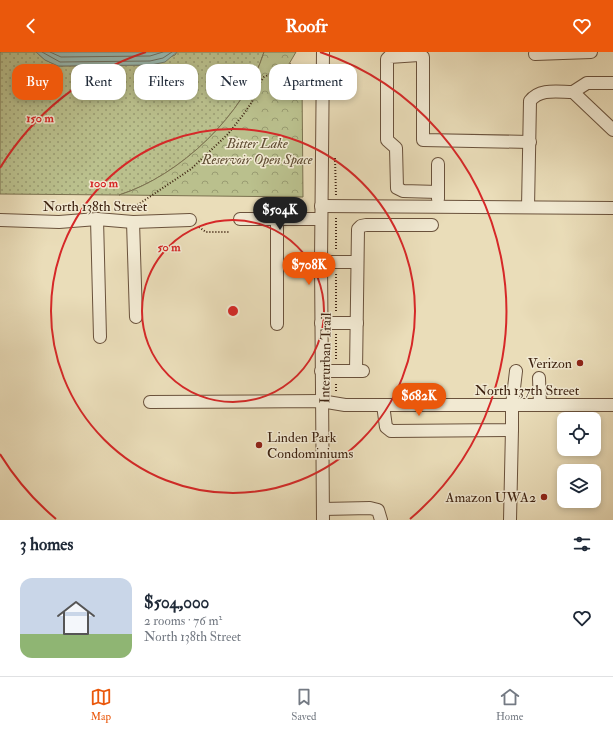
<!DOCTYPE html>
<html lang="en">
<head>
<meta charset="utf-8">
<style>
  body { margin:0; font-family:"IM FELL Double Pica",serif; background:#f6f6f7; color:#1f2937; height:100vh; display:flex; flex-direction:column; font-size:15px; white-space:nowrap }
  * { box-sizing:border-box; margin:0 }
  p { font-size:13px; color:#747a83 }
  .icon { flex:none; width:22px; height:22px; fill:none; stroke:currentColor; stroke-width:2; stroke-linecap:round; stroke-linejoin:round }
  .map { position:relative; height:468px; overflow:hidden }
  .details { display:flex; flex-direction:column; background:#fff; flex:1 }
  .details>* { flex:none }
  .guide { position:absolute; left:12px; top:12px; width:400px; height:36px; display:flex; gap:8px }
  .buttons { position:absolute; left:557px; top:360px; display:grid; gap:8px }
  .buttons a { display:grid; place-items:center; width:44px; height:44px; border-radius:8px; background:#fff; box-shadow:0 2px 6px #0003; font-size:20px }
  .price { position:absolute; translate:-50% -34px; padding:0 9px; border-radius:14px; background:#ea580c; color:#fff; font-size:13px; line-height:26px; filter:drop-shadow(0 1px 2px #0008) }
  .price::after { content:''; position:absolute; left:50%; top:24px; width:12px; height:9px; margin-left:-6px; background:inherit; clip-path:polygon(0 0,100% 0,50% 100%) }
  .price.on { background:#222; color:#fff }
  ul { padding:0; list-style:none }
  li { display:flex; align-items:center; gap:12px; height:100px; padding:0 20px }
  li+li { border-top:1px solid #e0e1e3 }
  li span { display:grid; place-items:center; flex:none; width:112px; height:80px; border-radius:12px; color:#555 }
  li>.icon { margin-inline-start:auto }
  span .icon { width:48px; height:48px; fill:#fffc; stroke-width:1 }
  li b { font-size:17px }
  h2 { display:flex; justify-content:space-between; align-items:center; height:48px; padding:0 20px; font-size:17px }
  .tag { padding:0 14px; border-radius:12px; background:#fff; box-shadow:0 2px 6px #0003; font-size:14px; line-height:36px }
  .tag.on { background:#ea580c; color:#fff }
  header { display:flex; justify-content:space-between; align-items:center; height:52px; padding:0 20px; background:#ea580c; color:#fff; font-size:18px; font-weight:700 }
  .dock { display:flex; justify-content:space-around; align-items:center; height:56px; border-top:1px solid #e0e1e3; background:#fff; font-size:11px; color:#747a83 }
  .dock a { display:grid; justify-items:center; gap:2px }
  .dock .on { color:#ea580c }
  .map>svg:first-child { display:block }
</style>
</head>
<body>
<header><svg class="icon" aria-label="back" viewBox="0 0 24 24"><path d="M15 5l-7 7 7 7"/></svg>Roofr<svg class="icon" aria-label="heart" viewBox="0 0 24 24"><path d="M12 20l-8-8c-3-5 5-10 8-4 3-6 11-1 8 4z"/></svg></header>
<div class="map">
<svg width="613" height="468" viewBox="0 0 613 468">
  <defs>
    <pattern id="grass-dots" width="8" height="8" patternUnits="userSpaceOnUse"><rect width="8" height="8" fill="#bac08d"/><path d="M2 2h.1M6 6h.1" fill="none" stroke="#999c72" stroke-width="1.8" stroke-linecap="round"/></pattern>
    <pattern id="park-crowns" width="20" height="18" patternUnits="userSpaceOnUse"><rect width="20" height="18" fill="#bac08d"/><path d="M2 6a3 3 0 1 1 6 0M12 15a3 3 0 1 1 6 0" fill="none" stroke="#999c72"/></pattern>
  </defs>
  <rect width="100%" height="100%" fill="#eaddb9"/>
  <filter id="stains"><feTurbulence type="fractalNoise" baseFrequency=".005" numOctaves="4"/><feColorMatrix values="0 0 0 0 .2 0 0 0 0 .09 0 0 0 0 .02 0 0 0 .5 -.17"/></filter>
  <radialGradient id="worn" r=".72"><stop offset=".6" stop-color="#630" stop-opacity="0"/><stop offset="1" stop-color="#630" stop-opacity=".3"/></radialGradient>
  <path fill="url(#grass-dots)" stroke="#7c7250" d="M 0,0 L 36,0 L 45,8 L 59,14 L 151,13 L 175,3 L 177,0 L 264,0 C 245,62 180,124 119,143 L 0,142 Z"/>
  <path fill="url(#park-crowns)" stroke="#7c7250" d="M 264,0 L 296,0 L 289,12 L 300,24 L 302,30 L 303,145 L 119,143 C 180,124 245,62 264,0 Z"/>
  <polygon fill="#98bbb4" stroke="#747f73" points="36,0 177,0 165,10 151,13 58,14 45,8"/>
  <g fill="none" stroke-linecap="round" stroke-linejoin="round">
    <g stroke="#6c7063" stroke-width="1">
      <polyline points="42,0 60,10 150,9 163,6 172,0"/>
      <polyline points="50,0 61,5 150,4 163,0"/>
    </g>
    <defs>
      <g id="minor">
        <polyline points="323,0 321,210 323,468"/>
        <polyline points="535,2 591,0"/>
        <polyline points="573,40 587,31 613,31"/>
        <polyline points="438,112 438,147"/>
        <polyline points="438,140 403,139 397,136 396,96 387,88 387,7 389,5 419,3 423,5 423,88 530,90"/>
        <polyline points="321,154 613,156"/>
        <path d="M 528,155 L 530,49 C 540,36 558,40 573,40 L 613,78"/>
        <polyline points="97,167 100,285"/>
        <polyline points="240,167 321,167"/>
        <polyline points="277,167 277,272"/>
        <polyline points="0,168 59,170 97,167 133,170 190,168"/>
        <polyline points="133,170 136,265"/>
        <polyline points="321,210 357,210"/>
        <polyline points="321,271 357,271"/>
        <polyline points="321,319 363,319"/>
        <polyline points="356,319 358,177 361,174 366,173 432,173"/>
        <polyline points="539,326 540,353"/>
        <polyline points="150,350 321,349 345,353 613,353"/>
        <polyline points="383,353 386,375 391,379 507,378 512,377 512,353 516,319"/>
        <polyline points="323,457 370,456 378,458 381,468"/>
        <polyline points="510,468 512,377"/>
      </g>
    </defs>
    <use href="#minor" stroke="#6a523c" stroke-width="14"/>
    <g stroke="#3f2412" stroke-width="2" stroke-dasharray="1 2" stroke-linecap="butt">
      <polyline points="335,106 336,143"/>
      <polyline points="130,158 191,117 228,82 243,63 252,50 256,36 264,25 291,12"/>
      <polyline points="336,166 336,199"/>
      <polyline points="199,175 206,180 230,180"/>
      <polyline points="336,222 336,259"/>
      <polyline points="336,282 336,307"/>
      <polyline points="336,339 336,330"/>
    </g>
    <use href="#minor" stroke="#f1e9d2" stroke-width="12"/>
  </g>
  <g fill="none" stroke="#d62828" stroke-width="2">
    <circle cx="233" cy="259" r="91"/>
    <circle cx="233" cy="259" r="182"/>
    <path d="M56 467A273 273 0 0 1 0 402M0 116A273 273 0 0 1 146 0M320 0A273 273 0 0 1 410 467"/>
  </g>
  <g fill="#8f2418" stroke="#f1e9d2" stroke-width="1.5">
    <circle cx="580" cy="311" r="4"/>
    <circle cx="259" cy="393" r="4"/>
    <circle cx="544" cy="445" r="4"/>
  </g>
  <g text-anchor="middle" stroke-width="3" stroke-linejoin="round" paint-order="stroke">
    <g font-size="14" font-style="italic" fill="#5e4b31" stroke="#f1e9d2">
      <text x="257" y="96">Bitter Lake<tspan x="257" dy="16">Reservoir Open Space</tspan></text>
    </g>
    <g font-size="14" fill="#3f2412" stroke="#f1e9d2">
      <text x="95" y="159">North 138th Street</text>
      <text transform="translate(325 306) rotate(-89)" y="5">Interurban Trail</text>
      <text x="527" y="343">North 137th Street</text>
    </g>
    <g font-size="14" fill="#3f2412" stroke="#f1e9d2" text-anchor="end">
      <text x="572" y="316">Verizon</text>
      <text x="267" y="390" text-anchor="start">Linden Park<tspan x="267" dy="16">Condominiums</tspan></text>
      <text x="536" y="450">Amazon UWA2</text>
    </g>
  </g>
  <circle cx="233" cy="259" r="6" fill="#d62828" stroke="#f1e9d2" stroke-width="2"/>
  <g font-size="12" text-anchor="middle" font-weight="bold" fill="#d62828" stroke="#f1e9d2" stroke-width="3" stroke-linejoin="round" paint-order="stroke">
    <text x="40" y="70">150 m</text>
    <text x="104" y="135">100 m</text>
    <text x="169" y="199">50 m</text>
  </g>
  <rect width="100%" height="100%" filter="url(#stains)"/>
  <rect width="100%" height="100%" fill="url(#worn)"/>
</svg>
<div class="buttons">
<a><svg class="icon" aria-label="locate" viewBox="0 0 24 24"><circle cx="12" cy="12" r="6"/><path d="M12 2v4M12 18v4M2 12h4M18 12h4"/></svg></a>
<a><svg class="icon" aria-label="layers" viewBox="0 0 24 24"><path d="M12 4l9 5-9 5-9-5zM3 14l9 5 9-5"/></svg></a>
</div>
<b class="price on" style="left:280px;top:179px">$504K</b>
<b class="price" style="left:309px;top:234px">$708K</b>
<b class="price" style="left:419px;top:365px">$682K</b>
<div class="guide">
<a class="tag on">Buy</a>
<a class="tag">Rent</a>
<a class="tag">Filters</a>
<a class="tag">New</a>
<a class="tag">Apartment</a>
</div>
</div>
<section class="details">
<h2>3 homes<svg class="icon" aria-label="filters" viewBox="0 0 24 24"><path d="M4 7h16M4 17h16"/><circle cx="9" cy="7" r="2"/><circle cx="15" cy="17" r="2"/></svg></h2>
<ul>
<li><span style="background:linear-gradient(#c9d6e8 70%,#8fb573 0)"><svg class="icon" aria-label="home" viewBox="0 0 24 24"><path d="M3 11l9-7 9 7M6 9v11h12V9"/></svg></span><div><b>$504,000</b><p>2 rooms · 76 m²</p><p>North 138th Street</p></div><svg class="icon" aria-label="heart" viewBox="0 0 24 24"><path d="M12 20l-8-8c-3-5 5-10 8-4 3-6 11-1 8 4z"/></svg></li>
</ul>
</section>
<nav class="dock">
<a class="on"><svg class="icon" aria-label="map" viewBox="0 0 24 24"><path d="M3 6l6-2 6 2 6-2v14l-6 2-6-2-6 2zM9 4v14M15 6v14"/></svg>Map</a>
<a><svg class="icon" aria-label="saved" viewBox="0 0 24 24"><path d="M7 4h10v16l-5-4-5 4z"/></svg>Saved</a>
<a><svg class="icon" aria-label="home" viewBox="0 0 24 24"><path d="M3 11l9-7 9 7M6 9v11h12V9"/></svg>Home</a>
</nav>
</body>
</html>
